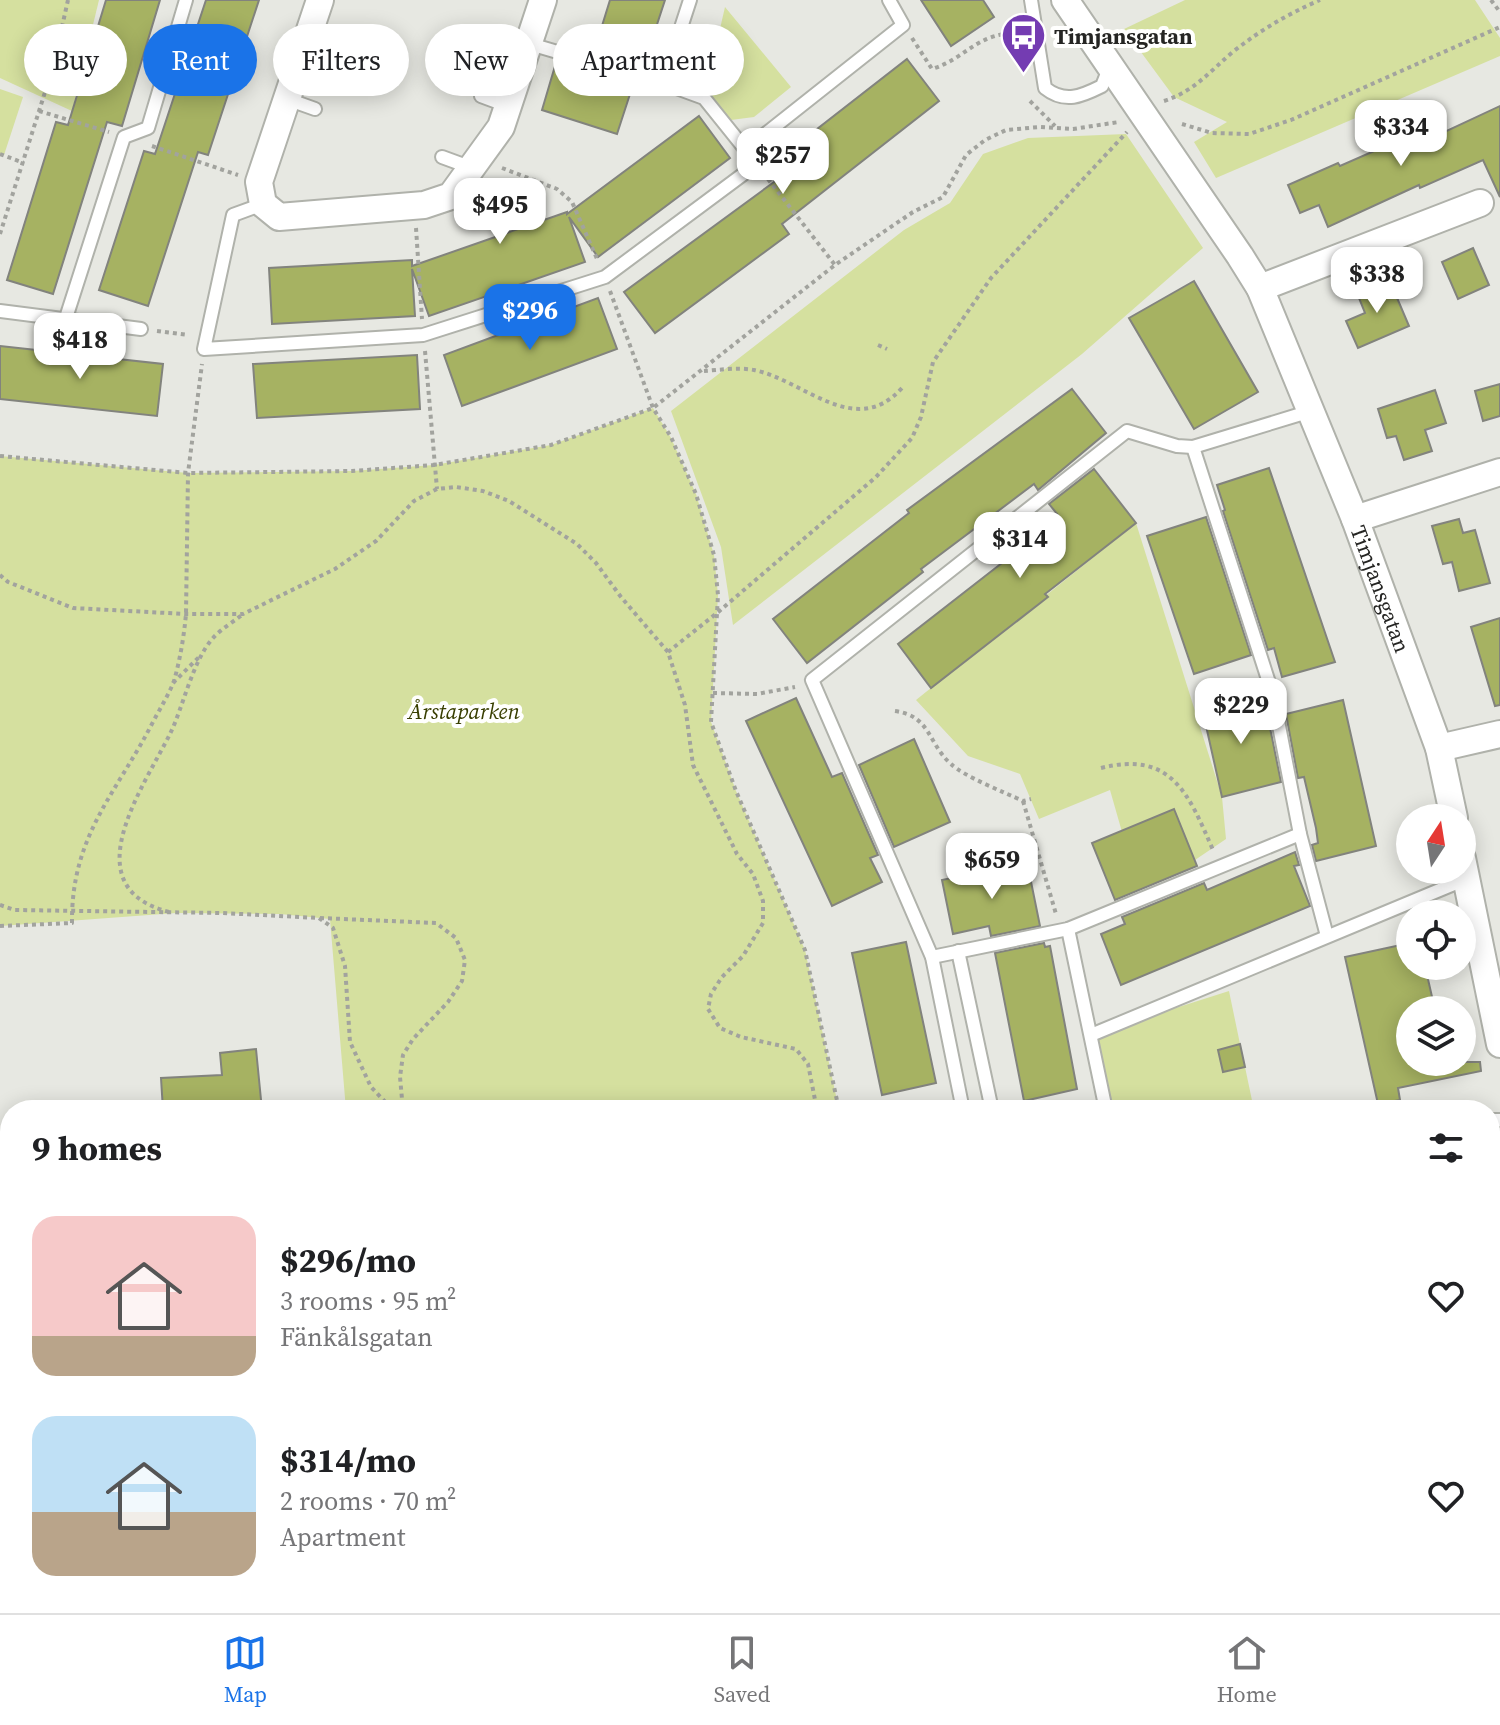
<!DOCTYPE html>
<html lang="en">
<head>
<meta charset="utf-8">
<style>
  body { margin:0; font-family:"Source Serif 4",serif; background:#f6f6f6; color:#202124; height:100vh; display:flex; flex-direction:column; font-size:30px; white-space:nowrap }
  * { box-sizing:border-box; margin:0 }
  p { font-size:26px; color:#757577 }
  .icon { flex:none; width:44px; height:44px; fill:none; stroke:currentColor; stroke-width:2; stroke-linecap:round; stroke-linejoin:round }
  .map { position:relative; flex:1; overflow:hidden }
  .drawer { position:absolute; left:0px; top:1100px; width:1500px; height:514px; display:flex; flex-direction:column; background:#fff; border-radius:32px 32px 0 0; box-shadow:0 4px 20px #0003 }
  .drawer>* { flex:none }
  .hud { position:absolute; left:24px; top:24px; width:800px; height:72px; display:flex; gap:16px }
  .needle { width:52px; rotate:12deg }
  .buttons { position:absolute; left:1396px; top:804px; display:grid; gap:16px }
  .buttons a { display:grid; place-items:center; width:80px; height:80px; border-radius:50%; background:#fff; box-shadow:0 4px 20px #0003; font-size:40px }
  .price { position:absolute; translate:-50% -68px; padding:0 18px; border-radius:16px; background:#fff; color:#222; font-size:26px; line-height:52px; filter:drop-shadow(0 2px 4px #0008) }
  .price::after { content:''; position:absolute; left:50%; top:48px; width:24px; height:18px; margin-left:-12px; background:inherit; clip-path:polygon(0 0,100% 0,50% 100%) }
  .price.selected { background:#1a73e8; color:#fff }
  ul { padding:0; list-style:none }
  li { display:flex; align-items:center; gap:24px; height:200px; padding:0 32px }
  li span { display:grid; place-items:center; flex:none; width:224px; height:160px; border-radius:24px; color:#555 }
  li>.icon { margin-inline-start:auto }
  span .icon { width:96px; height:96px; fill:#fffc; stroke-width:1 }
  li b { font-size:34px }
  h2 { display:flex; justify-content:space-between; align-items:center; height:96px; padding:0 32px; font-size:34px }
  .tag { padding:0 28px; border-radius:36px; background:#fff; box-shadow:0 4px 20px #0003; font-size:28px; line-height:72px }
  .tag.selected { background:#1a73e8; color:#fff }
  .tabs { display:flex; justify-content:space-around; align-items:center; height:112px; border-top:2px solid #e0e0e0; background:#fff; font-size:22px; color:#757577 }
  .tabs a { display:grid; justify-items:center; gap:4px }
  .tabs .selected { color:#1a73e8 }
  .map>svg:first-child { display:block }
</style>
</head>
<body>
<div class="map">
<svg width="1500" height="1613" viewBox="0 0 1500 1613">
  <rect width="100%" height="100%" fill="#e7e8e2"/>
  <g fill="#d5e09f">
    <polygon points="0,0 99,0 72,111 0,78"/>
    <polygon points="1185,0 1475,0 1500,38 1500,56 1216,178 1194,142 1227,122 1174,97 1124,29"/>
    <polygon points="725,7 791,87 754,117 731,120 683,64 719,33"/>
    <polygon points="0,89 23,97 4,155 0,154"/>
    <polygon points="1126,134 1203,248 1082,354 733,625 721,547 671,411 904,230 950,203 983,154 1028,138"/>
    <polygon points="653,408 671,438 696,494 714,555 718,595 711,722 736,791 805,950 839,1110 346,1110 330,919 280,914 176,913 0,926 0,456 188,473 352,471 434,465 551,445"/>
    <polygon points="1136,523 1222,797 1226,839 1195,860 1122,832 1110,790 1039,819 1020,774 968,756 916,700"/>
    <polygon points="1229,991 1240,1044 1218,1050 1223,1071 1245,1067 1254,1110 1106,1110 1091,1035"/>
    <polygon points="372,1604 897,1604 899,1613 364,1613"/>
  </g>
  <g fill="#a6b262" stroke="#82837d" stroke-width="2">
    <polygon points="106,0 160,0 122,126 107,122 53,294 7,280 56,122 68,125"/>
    <polygon points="206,0 259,0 208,155 198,152 148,306 99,290 144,151 155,154"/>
    <polygon points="610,0 665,0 646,58 597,42"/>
    <polygon points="921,0 983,0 994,17 951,46"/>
    <polygon points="907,59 939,101 782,224 789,234 655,333 624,292 785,174 776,161"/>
    <polygon points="555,66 631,91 617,134 542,110"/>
    <polygon points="1500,106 1500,197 1483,160 1420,188 1419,185 1328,227 1319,205 1300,213 1288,185 1338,163 1340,166 1431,126 1436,136"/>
    <polygon points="699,116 730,158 598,257 569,217 585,262 429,316 412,269 415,316 272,324 269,268 412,260 412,266 567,212 567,214"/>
    <polygon points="1473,248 1489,285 1458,299 1442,262"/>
    <polygon points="1389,279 1409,326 1358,348 1346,321 1365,313 1357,293"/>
    <polygon points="1194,281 1258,392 1194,429 1129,318"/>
    <polygon points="598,298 617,349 462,406 444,355"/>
    <polygon points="0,346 163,364 157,416 0,399"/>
    <polygon points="417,355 420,409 257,418 253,364"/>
    <polygon points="1500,384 1500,416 1483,421 1475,391"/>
    <polygon points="1072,389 1106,433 1038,490 1034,484 921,569 923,572 807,663 773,619 909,513 907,510"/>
    <polygon points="1435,390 1446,423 1425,430 1432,451 1404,460 1396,436 1387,438 1378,409"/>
    <polygon points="1269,468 1335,662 1282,677 1274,648 1268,650 1223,511 1225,510 1217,485"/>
    <polygon points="1094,469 1136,523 1045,594 1048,597 931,688 898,644 1034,538 1032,535 1058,515 1049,504"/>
    <polygon points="1206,517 1251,655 1194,674 1147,536"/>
    <polygon points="1459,519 1463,533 1475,530 1490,583 1459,591 1452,562 1443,564 1432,526"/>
    <polygon points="1500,618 1500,705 1495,706 1471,627"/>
    <polygon points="1255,695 1261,720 1268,718 1281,782 1222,797 1202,708"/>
    <polygon points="796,698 832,777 842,773 878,855 870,858 882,882 832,906 746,721"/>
    <polygon points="1343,700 1376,846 1316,861 1312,845 1318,843 1316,828 1304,777 1298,778 1286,714"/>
    <polygon points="914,739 950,822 894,847 859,765"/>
    <polygon points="1174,809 1197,866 1115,900 1092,843"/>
    <polygon points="1295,852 1299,865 1294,866 1310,906 1121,985 1101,934 1125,924 1122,917 1204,883 1207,890"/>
    <polygon points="1027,862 1040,926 991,936 989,926 953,934 942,880"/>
    <polygon points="906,942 936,1083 882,1095 852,953"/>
    <polygon points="1044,943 1045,947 1050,946 1077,1089 1024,1101 995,953"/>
    <polygon points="1410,943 1410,966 1425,966 1435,1010 1410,1010 1410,1062 1480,1062 1481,1071 1398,1088 1400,1100 1378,1104 1345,957"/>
    <polygon points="1240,1044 1245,1067 1223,1072 1218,1050"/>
    <polygon points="256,1049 262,1110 163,1110 161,1078 222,1075 220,1053"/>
  </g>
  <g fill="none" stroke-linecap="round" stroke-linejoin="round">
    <defs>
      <g id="lane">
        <path d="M 1031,0 L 1045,88 C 1065,104 1082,96 1102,86 L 1110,66"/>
        <polyline points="503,36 663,83 704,98 757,164"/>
        <polyline points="306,41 335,49"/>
        <polyline points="663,83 690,0"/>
        <polyline points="481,96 508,106"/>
        <polyline points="287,99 315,109"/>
        <polyline points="442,157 472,168"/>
        <polyline points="263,204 233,215 204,349 423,335 605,277 757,164 764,135 903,25 889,0"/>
        <polyline points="0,311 141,329"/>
        <polyline points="65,321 124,137 148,128 186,0"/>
        <polyline points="1193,447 1273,695 1300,834 1327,936"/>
        <polyline points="1068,929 1106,1110"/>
        <polyline points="958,951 992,1110"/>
        <polyline points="932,957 1068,929 1300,834"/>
        <polyline points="1091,1035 1466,879"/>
        <polyline points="963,1110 932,957 812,680 1127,431 1177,446 1193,447 1311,411"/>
        <polyline points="1490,1120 1500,1120"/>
        <polyline points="1490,1571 1500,1569"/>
        <polyline points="1244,1604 1281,1613"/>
        <polyline points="1425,1613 1433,1604"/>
      </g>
      <g id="street">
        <polyline points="320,0 259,182 263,204 279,217 424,205 451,196 501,127 543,0"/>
        <path id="s1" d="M 1065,0 L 1240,256 L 1260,288 L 1355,519 L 1439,748 L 1454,818"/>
        <polyline points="1260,288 1480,203"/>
        <polyline points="1355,519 1500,472"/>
        <polyline points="1439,748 1500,734"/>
        <polyline points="1462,858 1500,1044"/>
      </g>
    </defs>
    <use href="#lane" stroke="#b0b2ab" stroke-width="16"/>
    <use href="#street" stroke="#b0b2ab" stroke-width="30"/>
    <g stroke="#a2a39e" stroke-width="4" stroke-dasharray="4 4" stroke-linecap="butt">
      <polyline points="1491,0 1500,12"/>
      <path d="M 912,38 L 932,69 C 967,58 977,32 1020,33"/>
      <polyline points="1030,101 1055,126"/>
      <path d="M 1164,101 C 1195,91 1210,71 1234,51 C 1262,29 1288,14 1320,0"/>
      <polyline points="39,111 109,132"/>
      <polyline points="1182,124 1212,133 1249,134 1291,120 1500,27"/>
      <polyline points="152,146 238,175"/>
      <polyline points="0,154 24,163"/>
      <polyline points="502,168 557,189 572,202 598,261"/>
      <polyline points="768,179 835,265"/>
      <polyline points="416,228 422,319"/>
      <polyline points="0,234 53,67 68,0"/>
      <polyline points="610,291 653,408 671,437 696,494 714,555 718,595 711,722 736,791 805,950 839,1110"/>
      <polyline points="157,331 188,335"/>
      <polyline points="878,345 887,349"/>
      <polyline points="425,351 437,489"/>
      <path d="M 704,371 C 719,370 738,367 754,370 C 804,380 855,440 902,388"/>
      <polyline points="0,456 188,473 352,471 434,465 551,445 653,408 835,265 913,212 943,197 966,155 985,140 1006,130 1040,127 1073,129 1119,122"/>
      <polyline points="0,575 8,582 73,608 186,614 243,614 335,569 376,541 414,501 437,489 456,487 483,491 509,501 577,544 596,563 621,597 668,652 685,705 693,765 737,854 753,874 763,901 763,923 743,956 722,977 711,994 708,1009 720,1028 741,1037 796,1049 808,1064 817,1110"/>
      <polyline points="668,652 717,613 876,477 912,438 921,417 933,362 991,278 1127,132"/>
      <polyline points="173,683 201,655"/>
      <polyline points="713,693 757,694 795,687"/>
      <path d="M 895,711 C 931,716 928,744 951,764 C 963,776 1006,793 1023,801 L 1031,799"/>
      <path d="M 1101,768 C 1172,750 1189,795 1213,850"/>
      <polyline points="1023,801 1056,914"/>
      <polyline points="0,905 15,910 222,913 319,918 333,928 345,966 350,1042 371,1087 393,1110"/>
      <path d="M 169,912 C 72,887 143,788 170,734 C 184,705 192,662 213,638 C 221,629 233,622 242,615"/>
      <polyline points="320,918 436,923 456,938 465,960 462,981 448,1002 413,1039 403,1055 400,1077 403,1110"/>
      <path d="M 0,926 L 72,923 C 71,835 117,793 154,720 C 161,707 169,694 174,681 C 180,660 184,636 186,614 L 188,473 L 202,364"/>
      <polyline points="445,1604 450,1613"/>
      <polyline points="897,1604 899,1613"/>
      <polyline points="924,1604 939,1613"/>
      <polyline points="364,1613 372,1604"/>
      <polyline points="502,1613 503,1604"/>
      <polyline points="812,1613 816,1604"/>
    </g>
    <use href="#lane" stroke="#fff" stroke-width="12"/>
    <use href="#street" stroke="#fff" stroke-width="26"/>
  </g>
  <defs>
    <symbol id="bus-pin" viewBox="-11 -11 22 30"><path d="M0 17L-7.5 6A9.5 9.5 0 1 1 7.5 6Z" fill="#743cb2" stroke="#fffffe"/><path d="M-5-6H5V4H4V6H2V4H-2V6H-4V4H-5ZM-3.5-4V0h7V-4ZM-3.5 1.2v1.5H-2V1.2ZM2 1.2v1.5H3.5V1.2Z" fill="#fff"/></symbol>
  </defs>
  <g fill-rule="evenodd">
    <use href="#bus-pin" x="998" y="10" width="51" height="69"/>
  </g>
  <g text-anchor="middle" stroke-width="8" stroke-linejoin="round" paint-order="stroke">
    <g font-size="22" font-weight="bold" fill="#252523" stroke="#fffffe" text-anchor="start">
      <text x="1054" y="44">Timjansgatan</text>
    </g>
    <g font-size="22" fill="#252523" stroke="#fffffe">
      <text dy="8" stroke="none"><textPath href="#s1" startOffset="672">Timjansgatan</textPath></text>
    </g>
    <g font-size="22" font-style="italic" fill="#383e00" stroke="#fffffe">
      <text x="464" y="719">Årstaparken</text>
    </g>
  </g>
</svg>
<div class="buttons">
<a><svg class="needle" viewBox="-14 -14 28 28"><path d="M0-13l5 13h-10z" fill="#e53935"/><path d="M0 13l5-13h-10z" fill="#757577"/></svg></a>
<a><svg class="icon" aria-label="locate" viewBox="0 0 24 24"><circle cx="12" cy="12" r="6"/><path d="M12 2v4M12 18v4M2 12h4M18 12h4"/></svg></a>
<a><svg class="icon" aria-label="layers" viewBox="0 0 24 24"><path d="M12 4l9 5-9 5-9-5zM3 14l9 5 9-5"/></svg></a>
</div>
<b class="price" style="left:1401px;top:168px">$334</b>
<b class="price" style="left:783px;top:196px">$257</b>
<b class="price" style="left:500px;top:246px">$495</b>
<b class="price" style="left:1377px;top:315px">$338</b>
<b class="price selected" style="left:530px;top:352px">$296</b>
<b class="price" style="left:80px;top:381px">$418</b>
<b class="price" style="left:1020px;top:580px">$314</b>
<b class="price" style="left:1241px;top:746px">$229</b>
<b class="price" style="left:992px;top:901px">$659</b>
<div class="hud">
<a class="tag">Buy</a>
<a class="tag selected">Rent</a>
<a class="tag">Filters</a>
<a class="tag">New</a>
<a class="tag">Apartment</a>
</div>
<section class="drawer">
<h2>9 homes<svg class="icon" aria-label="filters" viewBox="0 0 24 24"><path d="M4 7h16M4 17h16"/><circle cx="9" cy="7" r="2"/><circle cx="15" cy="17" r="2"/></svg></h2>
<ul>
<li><span style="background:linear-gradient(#f6c9c9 75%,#b9a48a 0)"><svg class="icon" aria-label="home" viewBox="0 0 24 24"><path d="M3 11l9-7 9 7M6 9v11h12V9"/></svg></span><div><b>$296/mo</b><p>3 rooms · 95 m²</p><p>Fänkålsgatan</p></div><svg class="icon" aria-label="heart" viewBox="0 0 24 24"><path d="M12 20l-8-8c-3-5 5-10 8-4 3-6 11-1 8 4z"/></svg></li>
<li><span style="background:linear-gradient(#bfe0f5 60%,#b9a48a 0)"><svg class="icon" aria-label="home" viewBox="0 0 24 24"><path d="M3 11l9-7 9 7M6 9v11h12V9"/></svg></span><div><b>$314/mo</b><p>2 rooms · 70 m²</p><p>Apartment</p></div><svg class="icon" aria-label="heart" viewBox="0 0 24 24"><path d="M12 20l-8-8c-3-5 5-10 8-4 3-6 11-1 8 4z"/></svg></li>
</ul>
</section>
</div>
<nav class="tabs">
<a class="selected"><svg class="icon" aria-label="map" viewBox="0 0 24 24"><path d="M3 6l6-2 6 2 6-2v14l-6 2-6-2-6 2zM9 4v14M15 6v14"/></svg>Map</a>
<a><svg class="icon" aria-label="saved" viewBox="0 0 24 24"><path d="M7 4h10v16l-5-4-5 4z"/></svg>Saved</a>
<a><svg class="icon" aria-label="home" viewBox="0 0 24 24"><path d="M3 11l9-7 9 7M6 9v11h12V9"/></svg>Home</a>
</nav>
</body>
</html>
